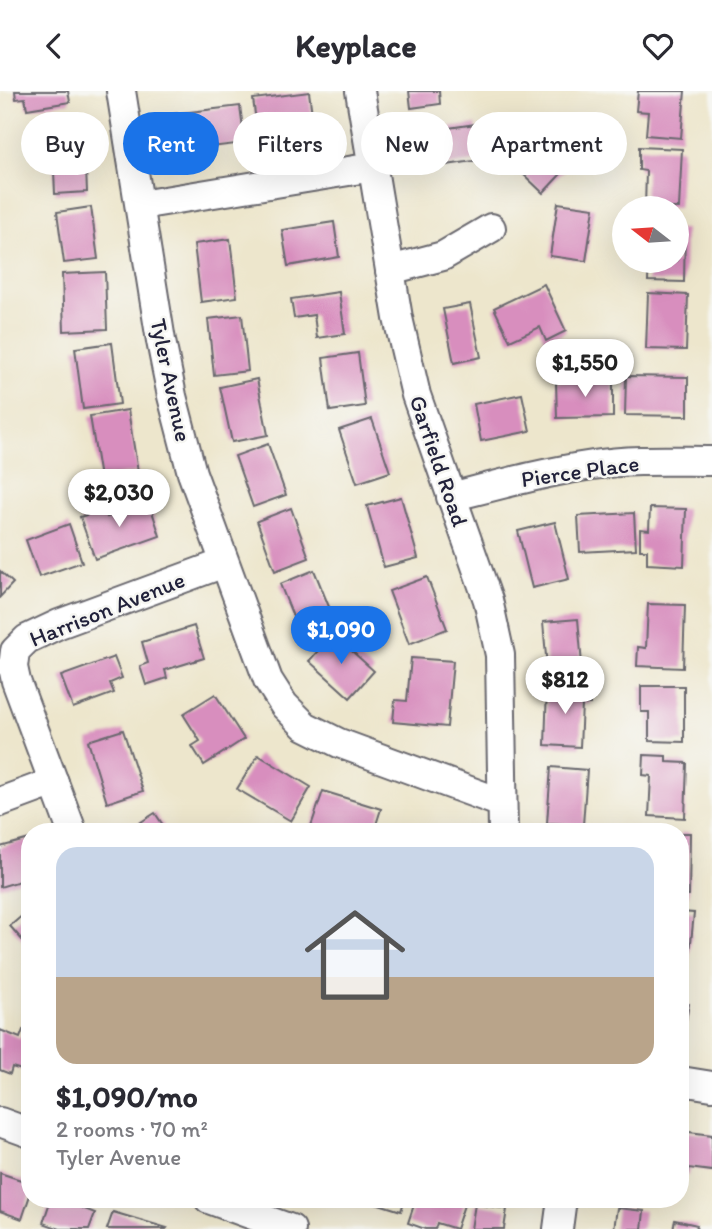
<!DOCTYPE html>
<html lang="en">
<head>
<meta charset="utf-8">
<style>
  body { margin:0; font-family:Itim,sans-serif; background:#f7f7f7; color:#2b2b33; height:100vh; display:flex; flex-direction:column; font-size:26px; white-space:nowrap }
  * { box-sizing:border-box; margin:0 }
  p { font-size:23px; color:#7c7c81 }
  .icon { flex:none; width:38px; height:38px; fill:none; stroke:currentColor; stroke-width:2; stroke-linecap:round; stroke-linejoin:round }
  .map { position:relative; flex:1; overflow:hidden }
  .side { position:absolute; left:21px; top:732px; width:668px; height:385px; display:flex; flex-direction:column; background:#fff; border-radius:28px; box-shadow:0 7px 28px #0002 }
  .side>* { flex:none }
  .guide { position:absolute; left:21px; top:21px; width:670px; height:63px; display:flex; gap:14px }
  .needle { width:46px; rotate:287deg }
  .controls { position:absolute; left:612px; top:105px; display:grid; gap:14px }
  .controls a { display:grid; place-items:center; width:77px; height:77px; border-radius:50%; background:#fff; box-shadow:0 7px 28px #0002; font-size:35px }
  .price { position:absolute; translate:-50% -60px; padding:0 16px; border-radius:24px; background:#fff; color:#222; font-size:23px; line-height:46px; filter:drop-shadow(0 2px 4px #0008) }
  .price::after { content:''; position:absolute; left:50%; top:42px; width:21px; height:16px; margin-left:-10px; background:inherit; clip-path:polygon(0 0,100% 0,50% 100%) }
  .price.on { background:#1a73e8; color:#fff }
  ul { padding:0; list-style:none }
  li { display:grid; align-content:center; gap:14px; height:371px; padding:0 35px }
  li+li { border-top:2px solid #e1e1e2 }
  li span { display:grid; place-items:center; height:217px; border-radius:21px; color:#555 }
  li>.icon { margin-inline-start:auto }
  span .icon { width:126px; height:126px; fill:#fffc; stroke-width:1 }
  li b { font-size:30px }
  .tag { padding:0 24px; border-radius:32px; background:#fff; box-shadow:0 7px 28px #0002; font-size:24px; line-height:63px }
  .tag.on { background:#1a73e8; color:#fff }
  header { display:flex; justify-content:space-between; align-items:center; height:91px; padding:0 35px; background:#fff; font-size:32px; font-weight:700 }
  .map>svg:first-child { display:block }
</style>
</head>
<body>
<header><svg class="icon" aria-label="back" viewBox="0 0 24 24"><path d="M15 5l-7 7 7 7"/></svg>Keyplace<svg class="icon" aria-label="heart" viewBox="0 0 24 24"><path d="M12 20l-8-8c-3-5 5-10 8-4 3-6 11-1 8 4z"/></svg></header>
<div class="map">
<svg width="712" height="1138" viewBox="0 0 712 1138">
  <rect width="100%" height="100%" fill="#f6f6f2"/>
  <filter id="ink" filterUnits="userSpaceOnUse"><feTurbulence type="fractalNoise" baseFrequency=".0143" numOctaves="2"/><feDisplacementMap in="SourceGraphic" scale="14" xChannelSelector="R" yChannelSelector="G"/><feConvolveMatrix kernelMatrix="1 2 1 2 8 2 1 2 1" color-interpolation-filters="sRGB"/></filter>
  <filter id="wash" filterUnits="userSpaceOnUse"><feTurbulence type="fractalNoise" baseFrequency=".00686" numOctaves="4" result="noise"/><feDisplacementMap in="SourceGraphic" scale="28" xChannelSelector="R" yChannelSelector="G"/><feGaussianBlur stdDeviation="1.57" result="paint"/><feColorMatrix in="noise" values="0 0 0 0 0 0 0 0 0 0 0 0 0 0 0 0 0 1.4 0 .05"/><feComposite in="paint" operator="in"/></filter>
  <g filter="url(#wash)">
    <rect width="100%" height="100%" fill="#ede6cc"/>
    <g id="blocks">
      <g fill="#d88ebe">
        <polygon points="15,0 68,0 70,11 27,18 25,7 16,8"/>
        <polygon points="409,0 439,0 440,13 411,17"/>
        <polygon points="638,0 685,0 681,47 646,44 648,21 636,20"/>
        <polygon points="309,1 314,38 258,46 253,8"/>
        <polygon points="240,15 245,52 177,60 173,23"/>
        <polygon points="525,32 547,53 553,48 574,69 543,102 499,60"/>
        <polygon points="476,33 481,69 419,78 414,42"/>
        <polygon points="85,54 87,101 55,103 53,56"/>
        <polygon points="639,56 682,58 679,117 645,117 646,80 639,79"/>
        <polygon points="558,112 594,117 586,170 550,165"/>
        <polygon points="91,116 98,168 64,172 57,121"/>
        <polygon points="334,131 339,166 288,175 282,139"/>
        <polygon points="677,138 685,138 684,191 648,190 649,170 677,170"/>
        <polygon points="230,148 237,206 201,211 194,153"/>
        <polygon points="105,181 107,238 64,240 62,183"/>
        <polygon points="544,193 566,240 546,250 540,236 510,250 494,217"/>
        <polygon points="339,201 345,243 317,247 314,224 294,227 291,208"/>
        <polygon points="648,202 688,204 686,259 646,258"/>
        <polygon points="470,213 481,266 454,272 443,218"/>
        <polygon points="242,224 248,280 214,284 208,228"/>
        <polygon points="112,252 120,313 83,318 75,257"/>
        <polygon points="358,262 365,315 330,320 323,267"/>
        <polygon points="626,285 688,286 688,325 625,324"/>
        <polygon points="257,288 268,344 232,351 220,296"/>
        <polygon points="613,289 613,326 557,327 556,290"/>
        <polygon points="522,303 530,340 481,350 474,313"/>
        <polygon points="128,319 138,381 100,387 90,325"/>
        <polygon points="372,328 390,381 357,392 339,339"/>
        <polygon points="268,353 286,404 253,416 235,365"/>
        <polygon points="401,406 418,467 384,476 367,415"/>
        <polygon points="149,411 160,445 95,468 80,426 104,418 107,426"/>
        <polygon points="291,417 309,467 275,480 257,430"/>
        <polygon points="650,417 686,418 684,475 647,473 647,459 640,459 640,438 649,439"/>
        <polygon points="634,422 636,458 580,461 578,425"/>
        <polygon points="555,431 569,488 532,497 518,440"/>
        <polygon points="69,433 82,471 39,486 26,449"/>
        <polygon points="314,479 334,528 300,543 280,493"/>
        <polygon points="0,480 13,492 0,506"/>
        <polygon points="427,486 447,538 409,553 389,500"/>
        <polygon points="648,513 685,514 683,577 637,575 638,556 646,557"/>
        <polygon points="578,528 583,585 548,588 543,531"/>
        <polygon points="194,535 204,567 165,579 167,587 146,594 140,575 148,572 142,551"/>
        <polygon points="333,543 374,580 350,607 309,570"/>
        <polygon points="114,566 122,587 110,592 114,602 73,617 61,585"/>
        <polygon points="411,567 453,570 447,636 393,631 395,609 407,610"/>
        <polygon points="641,595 684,595 684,651 649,650 649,621 641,621"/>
        <polygon points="547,597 590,599 590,613 582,613 580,656 545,654"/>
        <polygon points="215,603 244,648 204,674 192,655 200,650 183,623"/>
        <polygon points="123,639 143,700 107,712 88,650"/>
        <polygon points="258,664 311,696 291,730 237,698"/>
        <polygon points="644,664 666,665 666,671 687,672 685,727 649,725 651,685 643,684"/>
        <polygon points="551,676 587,679 583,734 547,732"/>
        <polygon points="323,700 381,718 374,740 327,740 311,735"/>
        <polygon points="155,722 167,740 127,740"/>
        <polygon points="681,742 690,742 689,805 681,805"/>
        <polygon points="29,748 30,787 0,796 0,756"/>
        <polygon points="30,818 30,858 10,835"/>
        <polygon points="681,821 694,822 688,881 681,880"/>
        <polygon points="681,912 689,913 682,952 681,952"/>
        <polygon points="0,939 20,947 23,939 30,941 30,989 23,986 25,980 12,976 10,983 0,979"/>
        <polygon points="681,1040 712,1044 712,1080 689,1077 688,1084 681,1082"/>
        <polygon points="0,1082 30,1092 30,1104 22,1128 0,1120"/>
        <polygon points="51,1108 76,1108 74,1114 95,1122 89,1138 60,1138 43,1132"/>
        <polygon points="363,1108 405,1108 401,1120"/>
        <polygon points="416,1108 466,1108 456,1138 437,1132 435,1138 425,1138 408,1132"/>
        <polygon points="475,1113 507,1118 504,1138 471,1138"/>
        <polygon points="617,1117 644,1120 642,1138 614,1138"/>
        <polygon points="113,1121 167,1137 166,1138 107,1138"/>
        <polygon points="675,1129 697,1134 696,1138 673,1138"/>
      </g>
    </g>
  </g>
  <g filter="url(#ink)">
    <use href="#blocks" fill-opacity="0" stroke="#69676e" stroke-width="2"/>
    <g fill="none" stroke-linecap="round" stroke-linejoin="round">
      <defs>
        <g id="minor">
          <polyline points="121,0 161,250 172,305 192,382 268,589 284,614 305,635 339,652 502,712"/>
          <polyline points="360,0 398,227 416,304 488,509 500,564 503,740"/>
          <polyline points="140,114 373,76"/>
          <polyline points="390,179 443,165 491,137"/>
          <path d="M 451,406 C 498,394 545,381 593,374 C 632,368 672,370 712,370"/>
          <polyline points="0,711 54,691"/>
          <polyline points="72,740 16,590 13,576 15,560 27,548 59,533 224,472"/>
          <polyline points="681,990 712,995"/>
          <polyline points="0,1031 30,1042"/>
          <polyline points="209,1108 291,1138"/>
          <polyline points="558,1138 562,1108"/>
        </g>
      </defs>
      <use href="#minor" stroke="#69676e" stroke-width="32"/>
      <use href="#minor" stroke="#fff" stroke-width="28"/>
    </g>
  </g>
  <g text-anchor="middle" stroke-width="5" stroke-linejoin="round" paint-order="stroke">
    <g font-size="23" fill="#22223b" stroke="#f6f6f2">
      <text transform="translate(171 289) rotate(78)" y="8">Tyler Avenue</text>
      <text transform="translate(439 370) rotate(71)" y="8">Garfield Road</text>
      <text transform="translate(580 380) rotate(-8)" y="8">Pierce Place</text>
      <text transform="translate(107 518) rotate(-22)" y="8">Harrison Avenue</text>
    </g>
  </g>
</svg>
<div class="controls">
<a><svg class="needle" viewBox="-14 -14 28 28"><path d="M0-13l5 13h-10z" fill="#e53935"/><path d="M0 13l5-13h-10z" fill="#7c7c81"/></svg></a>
</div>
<b class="price" style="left:585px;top:308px">$1,550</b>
<b class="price" style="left:119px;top:438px">$2,030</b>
<b class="price on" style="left:341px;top:575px">$1,090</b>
<b class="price" style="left:565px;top:625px">$812</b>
<div class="guide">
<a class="tag">Buy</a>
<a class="tag on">Rent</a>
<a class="tag">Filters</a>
<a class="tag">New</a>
<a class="tag">Apartment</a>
</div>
<section class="side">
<ul>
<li><span style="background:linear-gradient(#c9d6e8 60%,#b9a48a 0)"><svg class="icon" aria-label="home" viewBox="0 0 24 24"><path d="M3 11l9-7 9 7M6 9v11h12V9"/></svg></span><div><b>$1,090/mo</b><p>2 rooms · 70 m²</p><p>Tyler Avenue</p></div></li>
</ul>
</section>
</div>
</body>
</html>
